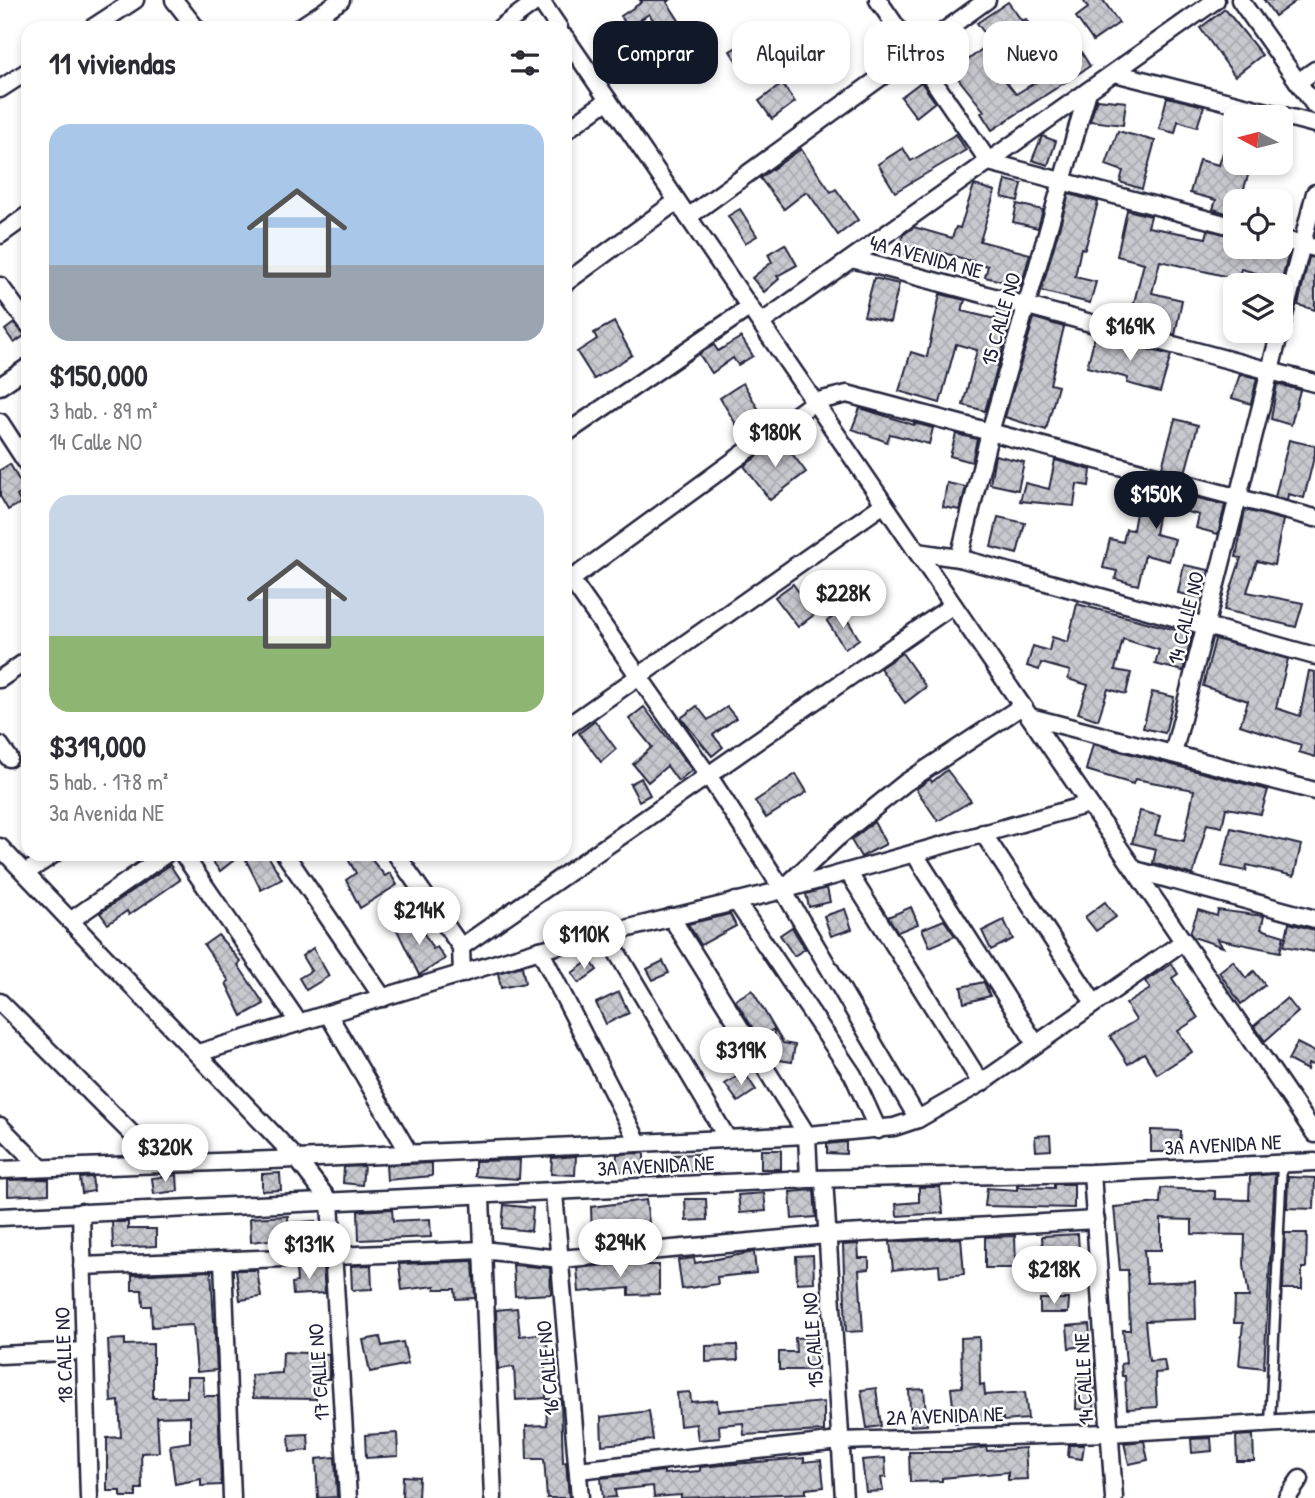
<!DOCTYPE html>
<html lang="es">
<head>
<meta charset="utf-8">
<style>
  body { margin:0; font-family:"Patrick Hand",sans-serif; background:#f7f7f7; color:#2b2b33; height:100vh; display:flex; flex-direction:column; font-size:26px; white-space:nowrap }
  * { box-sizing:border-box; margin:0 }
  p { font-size:23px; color:#7c7c81 }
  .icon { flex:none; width:38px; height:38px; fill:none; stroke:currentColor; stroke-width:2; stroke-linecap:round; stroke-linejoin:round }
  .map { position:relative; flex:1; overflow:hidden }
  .drawer { position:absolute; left:21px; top:21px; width:551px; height:840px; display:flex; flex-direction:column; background:#fff; border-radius:21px; box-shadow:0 4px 10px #0003 }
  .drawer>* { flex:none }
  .top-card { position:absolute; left:593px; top:21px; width:616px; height:63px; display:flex; gap:14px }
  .needle { width:46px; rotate:277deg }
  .controls { position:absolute; left:1223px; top:105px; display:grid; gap:14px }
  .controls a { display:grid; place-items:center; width:70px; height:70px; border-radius:14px; background:#fff; box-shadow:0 4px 10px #0003; font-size:35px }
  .price { position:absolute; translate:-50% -60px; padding:0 16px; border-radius:24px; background:#fff; color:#222; font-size:23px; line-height:46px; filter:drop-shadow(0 2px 4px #0008) }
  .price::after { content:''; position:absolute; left:50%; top:42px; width:21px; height:16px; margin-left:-10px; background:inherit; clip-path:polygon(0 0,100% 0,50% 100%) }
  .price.active { background:#111827; color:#fff }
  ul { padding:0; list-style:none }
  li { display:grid; align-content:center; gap:14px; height:371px; padding:0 28px }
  li span { display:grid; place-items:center; height:217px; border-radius:21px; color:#555 }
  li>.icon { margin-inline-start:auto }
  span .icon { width:126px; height:126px; fill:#fffc; stroke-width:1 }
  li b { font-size:30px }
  h2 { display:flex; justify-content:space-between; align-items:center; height:84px; padding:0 28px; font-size:30px }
  .chip { padding:0 24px; border-radius:21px; background:#fff; box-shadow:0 4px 10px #0003; font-size:24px; line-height:63px }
  .chip.active { background:#111827; color:#fff }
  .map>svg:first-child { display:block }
</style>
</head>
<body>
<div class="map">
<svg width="1315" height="1498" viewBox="0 0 1315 1498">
  <defs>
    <pattern id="building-cross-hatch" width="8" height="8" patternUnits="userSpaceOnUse" patternTransform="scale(1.75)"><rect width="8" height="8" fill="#c8c8cf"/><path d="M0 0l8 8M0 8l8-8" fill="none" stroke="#acacb3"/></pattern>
  </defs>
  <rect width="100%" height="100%" fill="#fff"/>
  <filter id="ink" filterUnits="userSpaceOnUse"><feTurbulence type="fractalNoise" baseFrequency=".0143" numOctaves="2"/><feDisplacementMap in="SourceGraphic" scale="14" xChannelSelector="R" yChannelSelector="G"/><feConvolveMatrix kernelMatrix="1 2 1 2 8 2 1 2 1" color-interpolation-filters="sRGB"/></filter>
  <g filter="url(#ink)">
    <g fill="url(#building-cross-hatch)" stroke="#22223b" stroke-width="2" fill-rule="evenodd">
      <polygon points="640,0 670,0 667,2 682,25 665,37 649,14 628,28 621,16 642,2"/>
      <polygon points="1083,0 1103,0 1119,23 1093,41 1076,17 1088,8"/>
      <polygon points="1264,0 1297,0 1275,16"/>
      <path d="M 1008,2 L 1022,21 L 1026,19 L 1048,58 L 1074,41 L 1090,66 L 992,130 L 981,113 L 984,111 L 953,72 L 991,42 L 977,23 ZM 1015,48 L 1039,80 L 1016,94 L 992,64 Z"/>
      <polygon points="1225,9 1262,55 1235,76 1200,28"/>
      <polygon points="745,42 753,55 739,65 730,51"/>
      <polygon points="921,82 935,102 916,117 901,97"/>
      <polygon points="782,84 795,102 772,119 759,101"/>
      <polygon points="1167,97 1204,106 1197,127 1178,121 1175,133 1159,129"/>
      <polygon points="1097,99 1126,102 1123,125 1090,121"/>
      <polygon points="1233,122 1236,122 1236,163 1252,163 1240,201 1236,201 1236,216 1213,209 1216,200 1190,193 1199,160 1219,165"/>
      <polygon points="1118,131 1155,141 1142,189 1120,182 1123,171 1106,165"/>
      <polygon points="956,134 966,150 895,192 878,164 903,148 911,161"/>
      <polygon points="1042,136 1056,141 1048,165 1032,160"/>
      <polygon points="801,149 831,192 836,189 858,220 838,235 809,194 806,192 784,209 760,178"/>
      <polygon points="1006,180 1022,184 1018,201 1002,197"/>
      <polygon points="974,185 995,191 980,241 1030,254 1021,286 985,277 988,266 934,250 930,262 898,252 903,235 914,227 952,238 956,227 960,228"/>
      <polygon points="1069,194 1098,202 1085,249 1081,248 1075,277 1096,282 1090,303 1041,291"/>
      <polygon points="1017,204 1043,210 1038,228 1013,222"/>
      <polygon points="740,209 757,236 745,243 728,216"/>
      <polygon points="1127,210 1151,216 1148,227 1206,238 1208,230 1236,237 1236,247 1274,247 1289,252 1282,280 1241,269 1238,279 1160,261 1152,293 1182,300 1175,335 1129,322 1144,263 1117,256"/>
      <polygon points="785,244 797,265 777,276 779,279 764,292 752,278 772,262 768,254"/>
      <polygon points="1309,257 1315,258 1315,310 1298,305"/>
      <polygon points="874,278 899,284 890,322 864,316"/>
      <polygon points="940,294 965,300 962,311 995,319 998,309 1013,313 985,411 963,405 977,350 956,344 940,403 899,391 911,352 927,357"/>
      <polygon points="1034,318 1064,327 1050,384 1058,386 1046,430 1005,417"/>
      <polygon points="614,322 632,355 594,379 577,352 597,339 594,333"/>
      <polygon points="14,323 25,335 14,343 5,330"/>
      <polygon points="1095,336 1171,355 1160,392 1127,383 1128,378 1087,367"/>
      <polygon points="741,337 753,356 738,365 733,358 712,373 699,354 714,345 718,351"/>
      <polygon points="1240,374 1257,378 1251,404 1232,398"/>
      <polygon points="743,383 762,415 739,429 720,398"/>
      <polygon points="1277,384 1300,390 1291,425 1271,419"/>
      <polygon points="860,408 914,425 914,423 933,428 929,444 890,434 887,442 852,429"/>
      <polygon points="1175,419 1198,425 1185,473 1162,467"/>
      <polygon points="956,434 977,439 972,462 950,456"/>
      <polygon points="781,439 806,472 770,500 744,466"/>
      <polygon points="1289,440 1315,446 1315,453 1304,498 1288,494 1287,500 1275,497"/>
      <polygon points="995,455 1024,462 1018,490 990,484"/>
      <polygon points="1055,460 1091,470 1089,486 1077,484 1074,506 1020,501 1025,483 1049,489"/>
      <polygon points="10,464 25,491 17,496 21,503 8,510 0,496 0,470"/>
      <polygon points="947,483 966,487 960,510 943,507"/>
      <polygon points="1141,483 1225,505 1218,534 1196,528 1199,515 1160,505 1155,534 1175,539 1169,561 1145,555 1138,585 1115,579 1117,571 1103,568 1110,539 1123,542 1126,529 1133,530"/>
      <polygon points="1245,510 1283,520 1274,565 1257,561 1247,592 1303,603 1296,627 1224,610 1241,558 1236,557"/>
      <polygon points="998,517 1025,523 1017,554 991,547"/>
      <polygon points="1184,565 1209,570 1202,598 1178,593"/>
      <polygon points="793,584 815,614 798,627 775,597"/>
      <polygon points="1077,604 1192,634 1183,671 1155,664 1159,650 1123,639 1115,670 1131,673 1126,694 1108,689 1098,720 1078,713 1088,685 1068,679 1070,671 1041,663 1039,670 1027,666 1033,646 1049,651 1052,637 1068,642"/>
      <polygon points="842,611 859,639 845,649 827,621"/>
      <polygon points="1215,639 1288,659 1276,708 1300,716 1309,671 1315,672 1315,757 1299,752 1301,745 1240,725 1248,701 1203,686"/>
      <polygon points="902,653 926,687 905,703 880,668"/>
      <polygon points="1152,692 1174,697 1165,733 1143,728"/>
      <polygon points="697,706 708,720 727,707 736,718 713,735 723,747 712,756 681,718"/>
      <polygon points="644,707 692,770 678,781 667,766 648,782 633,764 652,747 629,719"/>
      <polygon points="595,721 616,749 601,762 579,733"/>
      <polygon points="1093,744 1268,790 1261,814 1226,808 1222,827 1207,824 1193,875 1153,863 1156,849 1132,843 1140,811 1160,816 1155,835 1184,841 1194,790 1135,779 1133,784 1086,770"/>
      <polygon points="947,770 971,801 938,821 916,789 930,779 932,782"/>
      <polygon points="796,774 807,792 766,818 755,801"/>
      <polygon points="641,778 650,795 639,801 630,784"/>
      <polygon points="874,822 886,844 861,857 851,840"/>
      <polygon points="1231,828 1301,845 1294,876 1247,865 1246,871 1222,866"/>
      <polygon points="207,854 242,854 220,871"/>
      <polygon points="243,854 267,854 282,879 261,890"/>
      <polygon points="345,854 367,854 385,876 390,873 397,885 360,908 346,880 356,873"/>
      <polygon points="170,865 180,880 129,915 127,911 108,924 100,913"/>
      <polygon points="827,888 830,902 809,907 806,894"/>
      <polygon points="1105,902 1116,917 1096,931 1085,917"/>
      <polygon points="911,907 918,924 898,932 888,917"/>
      <polygon points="845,909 852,929 831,936 824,916"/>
      <polygon points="1198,910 1217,916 1218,910 1264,916 1261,929 1284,936 1280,952 1217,939 1223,947 1193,937 1190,933"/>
      <polygon points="730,914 736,926 701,945 688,924"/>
      <polygon points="415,918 433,949 437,947 445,959 419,975 396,928"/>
      <polygon points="944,920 955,936 930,947 922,929"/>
      <polygon points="1004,920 1013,939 991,950 982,931"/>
      <polygon points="1289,923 1315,930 1315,952 1284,946"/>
      <polygon points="792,927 805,949 794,956 780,935"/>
      <polygon points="218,935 241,962 238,965 264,1004 242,1016 226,983 229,981 204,945"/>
      <polygon points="313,948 329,976 306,990 299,978 311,971 302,956"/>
      <polygon points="590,960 597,970 579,983 572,973"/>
      <polygon points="663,961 669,973 653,980 647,969"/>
      <polygon points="1233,961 1246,978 1254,971 1265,985 1241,1004 1219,972"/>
      <polygon points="1172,964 1178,974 1172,978 1198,1018 1178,1031 1192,1052 1157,1074 1144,1053 1128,1064 1110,1036 1136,1020 1126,1004 1150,989 1145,981"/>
      <polygon points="522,966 525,983 501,988 498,973"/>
      <polygon points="984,982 990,996 964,1003 961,987"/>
      <polygon points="752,990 783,1043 795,1045 792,1062 772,1059 774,1029 759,1038 735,1000"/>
      <polygon points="619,992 629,1013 606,1024 596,1003"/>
      <polygon points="1287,998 1298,1012 1265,1041 1254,1026"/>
      <polygon points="1297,1043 1315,1052 1315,1065 1308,1064 1307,1070 1288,1060"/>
      <polygon points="744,1072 756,1090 738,1102 725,1084"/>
      <polygon points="1151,1130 1181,1131 1180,1152 1151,1152"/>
      <polygon points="1050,1135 1051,1150 1036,1151 1035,1136"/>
      <polygon points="846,1142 846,1154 827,1153 827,1144"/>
      <rect x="761" y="1150" width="20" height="19"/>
      <polygon points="644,1153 644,1172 616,1171 617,1154"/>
      <polygon points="698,1154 698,1171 675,1171 674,1155"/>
      <polygon points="576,1156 575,1175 551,1174 552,1158"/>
      <polygon points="520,1160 519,1179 475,1176 475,1161"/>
      <polygon points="432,1163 432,1176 387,1180 386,1165"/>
      <polygon points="364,1166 362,1185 343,1183 344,1167"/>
      <polygon points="280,1173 281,1190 262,1191 262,1174"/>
      <polygon points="1275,1174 1264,1368 1239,1365 1243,1323 1234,1323 1235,1297 1249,1297 1244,1264 1245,1235 1192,1234 1192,1220 1161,1219 1161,1250 1144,1250 1147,1283 1195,1281 1196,1319 1145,1321 1149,1361 1164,1360 1166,1372 1155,1373 1157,1407 1127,1409 1125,1376 1122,1376 1121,1364 1126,1363 1123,1330 1130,1330 1128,1270 1120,1270 1114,1207 1160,1203 1161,1188 1215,1191 1215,1199 1249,1200 1250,1176"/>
      <polygon points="177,1175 178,1191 154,1194 152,1178"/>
      <polygon points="92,1177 94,1191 82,1193 80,1178"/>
      <polygon points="1288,1177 1315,1178 1314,1209 1287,1208"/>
      <polygon points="49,1179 49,1194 8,1196 8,1180"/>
      <polygon points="1054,1184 1074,1184 1074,1208 985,1206 987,1188 1017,1190 1017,1187 1054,1188"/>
      <polygon points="919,1187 940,1187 943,1213 897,1216 896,1204 919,1202"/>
      <polygon points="814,1190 816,1217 792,1219 790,1192"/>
      <polygon points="764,1193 766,1211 740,1213 738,1195"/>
      <polygon points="685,1199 706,1199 707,1220 686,1221"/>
      <polygon points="646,1200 650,1230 622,1235 621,1232 592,1233 591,1207"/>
      <polygon points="504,1205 533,1208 531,1231 502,1228"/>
      <polygon points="392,1209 393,1221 430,1219 431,1237 359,1240 358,1211"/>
      <polygon points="288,1216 288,1223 315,1221 315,1235 251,1242 250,1218"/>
      <polygon points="112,1222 128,1222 128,1229 156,1229 156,1246 113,1248"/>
      <polygon points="1285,1233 1307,1233 1306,1268 1302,1268 1302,1289 1283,1289"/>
      <polygon points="1078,1234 1080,1270 1044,1272 1042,1236"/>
      <polygon points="1015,1236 1016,1268 985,1268 985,1237"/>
      <polygon points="961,1238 964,1274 940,1277 939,1265 893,1270 890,1242"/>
      <polygon points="858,1244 859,1258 869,1258 869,1269 859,1270 863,1331 846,1332 843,1245"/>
      <polygon points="754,1252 756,1273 717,1277 718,1284 682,1289 678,1260 694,1258 695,1263"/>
      <polygon points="813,1255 814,1282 797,1283 796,1256"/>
      <polygon points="473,1261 475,1298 456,1299 455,1289 435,1289 435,1286 402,1290 399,1264"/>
      <polygon points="371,1265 372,1289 352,1290 351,1266"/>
      <polygon points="513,1265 550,1268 551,1294 515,1296"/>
      <polygon points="607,1265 659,1265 659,1294 629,1295 629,1288 579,1292 577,1268"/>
      <polygon points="323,1267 325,1293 293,1295 292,1283 297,1282 296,1268"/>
      <polygon points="236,1270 257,1270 261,1297 240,1300"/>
      <polygon points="211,1271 217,1370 197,1372 193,1325 152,1327 151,1306 143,1306 142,1290 132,1290 132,1275"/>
      <polygon points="1040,1299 1069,1299 1068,1313 1040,1313"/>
      <polygon points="517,1308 520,1336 546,1333 549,1363 545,1364 546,1398 516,1400 514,1367 498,1369 496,1310"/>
      <polygon points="1089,1324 1091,1345 1069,1348 1067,1326"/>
      <polygon points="380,1337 382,1346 403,1342 408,1364 370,1372 363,1340"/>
      <polygon points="818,1337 818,1370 779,1370 779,1352 796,1352 795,1338"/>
      <polygon points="979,1337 980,1385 984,1384 985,1395 1025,1392 1028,1419 1003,1421 1003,1418 955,1423 951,1388 962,1387 961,1338"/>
      <polygon points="125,1339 125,1345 153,1344 153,1398 187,1397 187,1377 203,1377 204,1396 218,1396 221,1485 201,1486 201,1479 175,1484 170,1445 190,1442 190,1416 157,1417 159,1452 141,1453 142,1489 136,1489 136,1497 121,1497 121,1491 107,1491 107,1438 121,1437 119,1401 111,1402 108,1340"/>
      <polygon points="737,1345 738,1360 706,1362 706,1346"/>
      <polygon points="283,1352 329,1354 329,1379 317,1379 316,1399 253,1398 251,1375 282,1373"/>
      <polygon points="1077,1376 1095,1376 1094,1410 1076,1409"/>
      <polygon points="876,1388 881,1426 867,1428 861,1390"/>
      <polygon points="924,1389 927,1425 911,1426 909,1390"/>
      <polygon points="690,1392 691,1402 717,1400 718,1411 824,1402 824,1431 744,1435 743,1423 719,1425 720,1438 698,1440 696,1424 680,1426 677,1393"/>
      <polygon points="546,1399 561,1399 563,1463 566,1462 569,1498 547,1498 544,1459 527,1459 526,1426 547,1425"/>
      <polygon points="649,1411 653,1440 602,1445 601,1417"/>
      <polygon points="397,1433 398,1456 366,1458 365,1435"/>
      <polygon points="308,1434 309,1450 290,1452 289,1435"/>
      <polygon points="1253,1435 1254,1461 1237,1461 1236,1436"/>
      <polygon points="1211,1438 1212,1451 1192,1453 1191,1439"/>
      <polygon points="1144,1441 1148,1460 1129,1464 1124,1443"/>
      <polygon points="1069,1445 1084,1445 1082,1459 1068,1457"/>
      <polygon points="986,1447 987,1451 1025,1448 1027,1479 1008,1480 1008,1472 942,1478 942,1481 910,1482 909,1452 958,1452"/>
      <polygon points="335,1457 337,1497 318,1498 316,1459"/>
      <polygon points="804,1458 804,1462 821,1460 824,1487 806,1489 806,1493 681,1498 681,1495 654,1497 653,1486 615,1490 616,1497 603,1498 601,1478 664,1471 664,1474 700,1471 700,1467"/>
      <polygon points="885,1458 886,1477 881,1478 883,1491 866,1492 862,1460"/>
      <polygon points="403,1476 419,1477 418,1498 402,1497"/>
    </g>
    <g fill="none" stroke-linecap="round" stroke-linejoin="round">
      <defs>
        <polyline id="lane" points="1270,1424 1282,1164"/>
        <g id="street">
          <polyline points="174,0 196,28"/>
          <polyline points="540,0 559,28"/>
          <polyline points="878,0 989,162 1236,227"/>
          <polyline points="1240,0 1315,106"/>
          <polyline points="92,28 135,0"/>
          <polyline points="299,28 341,0"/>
          <polyline points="500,28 538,0"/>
          <polyline points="565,37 1315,1134"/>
          <polyline points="1115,73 1315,124"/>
          <polyline points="1298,82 1315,70"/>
          <polyline points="0,89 28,71"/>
          <polyline points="565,131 608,100"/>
          <polyline points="688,217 987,0"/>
          <polyline points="0,235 28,215"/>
          <polyline points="1281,239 1315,248"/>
          <polyline points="852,259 1315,383"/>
          <polyline points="565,283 677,201"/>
          <polyline points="0,286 28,324"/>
          <polyline points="761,323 1216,0"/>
          <polyline points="1281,327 1315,193"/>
          <polyline points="0,386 28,367"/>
          <polyline points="0,422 28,465"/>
          <polyline points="565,434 750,307"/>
          <polyline points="917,552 959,558 1315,656"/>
          <polyline points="959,558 990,432 1088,91"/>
          <polyline points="567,574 708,775 783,890 918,1119"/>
          <polyline points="565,584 814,402 847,394 1315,518"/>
          <polyline points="0,679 28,660"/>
          <polyline points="1030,717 1315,791"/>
          <polyline points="565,728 884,504"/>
          <polyline points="0,745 9,758"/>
          <polyline points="1173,754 1280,331"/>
          <polyline points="983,833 1094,1003"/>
          <polyline points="0,847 297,1159 330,1202 348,1498"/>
          <polyline points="914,853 1036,1044"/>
          <polyline points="183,854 299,1023"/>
          <polyline points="285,854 383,998"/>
          <polyline points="396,854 461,947 462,974"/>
          <polyline points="1135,870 1315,919"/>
          <polyline points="848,872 981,1083"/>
          <polyline points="25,873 54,854"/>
          <polyline points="784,888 837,838 905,783 1022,706"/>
          <polyline points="736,901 853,1075 878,1130"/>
          <polyline points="671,917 807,1135 809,1179"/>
          <polyline points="70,921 166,854"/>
          <polyline points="606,934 727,1138"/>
          <polyline points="461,947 953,605"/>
          <polyline points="540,950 638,1142"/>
          <polyline points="0,1002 163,1165"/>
          <polyline points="328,1014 409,1153"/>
          <polyline points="198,1053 540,950 783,890 1089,804"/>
          <polyline points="0,1126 41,1168"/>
          <polyline points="0,1170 297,1159 807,1135 894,1127 918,1119 981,1083 1184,941"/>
          <polyline points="1092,1173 1114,1498"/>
          <polyline points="824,1179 844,1498"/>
          <polyline points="554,1193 580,1498"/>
          <polyline points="481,1197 493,1498"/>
          <polyline points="81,1212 89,1498"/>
          <polyline points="0,1217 809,1179 1092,1173 1315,1162"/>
          <polyline points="223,1260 232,1498"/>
          <polyline points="82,1266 483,1250 560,1259 827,1235 1096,1220"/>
          <polyline points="0,1355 85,1351"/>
          <polyline points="578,1470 840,1441 1109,1433 1315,1421"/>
          <polyline points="1287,1498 1300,1479"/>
        </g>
      </defs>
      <use href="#lane" stroke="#22223b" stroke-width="13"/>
      <use href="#street" stroke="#22223b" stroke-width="21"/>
      <use href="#lane" stroke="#fff" stroke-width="8"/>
      <use href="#street" stroke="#fff" stroke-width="16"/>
    </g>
  </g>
  <g text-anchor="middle" stroke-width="5" stroke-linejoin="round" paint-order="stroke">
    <g font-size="21" fill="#22223b" stroke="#fff">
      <text transform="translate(926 257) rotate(15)" y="7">4A AVENIDA NE</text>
      <text transform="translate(1001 319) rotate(-74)" y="7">15 CALLE NO</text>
      <text transform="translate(1186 618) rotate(-76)" y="7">14 CALLE NO</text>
      <text transform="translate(1223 1145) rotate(-3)" y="7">3A AVENIDA NE</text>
      <text transform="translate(656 1166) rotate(-3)" y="7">3A AVENIDA NE</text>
      <text transform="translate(813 1340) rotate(-94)" y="7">15 CALLE NO</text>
      <text transform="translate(64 1355) rotate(-92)" y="7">18 CALLE NO</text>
      <text transform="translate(548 1368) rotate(-95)" y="7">16 CALLE NO</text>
      <text transform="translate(319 1372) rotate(-94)" y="7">17 CALLE NO</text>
      <text transform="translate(1084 1379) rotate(-93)" y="7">14 CALLE NE</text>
      <text transform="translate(945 1416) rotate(-2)" y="7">2A AVENIDA NE</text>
    </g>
  </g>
</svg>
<div class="controls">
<a><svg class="needle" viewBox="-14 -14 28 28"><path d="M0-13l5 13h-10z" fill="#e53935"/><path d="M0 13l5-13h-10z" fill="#7c7c81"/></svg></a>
<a><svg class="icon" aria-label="locate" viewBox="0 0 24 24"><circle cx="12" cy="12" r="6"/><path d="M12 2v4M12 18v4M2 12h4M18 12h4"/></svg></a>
<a><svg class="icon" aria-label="layers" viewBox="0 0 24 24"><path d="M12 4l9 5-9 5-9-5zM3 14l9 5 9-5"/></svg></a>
</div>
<b class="price" style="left:1130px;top:363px">$169K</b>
<b class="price" style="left:775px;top:469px">$180K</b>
<b class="price active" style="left:1156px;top:531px">$150K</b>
<b class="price" style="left:843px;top:630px">$228K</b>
<b class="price" style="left:419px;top:947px">$214K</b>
<b class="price" style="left:584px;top:971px">$110K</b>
<b class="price" style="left:741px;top:1087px">$319K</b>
<b class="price" style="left:165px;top:1184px">$320K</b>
<b class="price" style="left:620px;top:1279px">$294K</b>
<b class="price" style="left:309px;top:1281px">$131K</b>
<b class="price" style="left:1054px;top:1306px">$218K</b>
<div class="top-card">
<a class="chip active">Comprar</a>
<a class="chip">Alquilar</a>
<a class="chip">Filtros</a>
<a class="chip">Nuevo</a>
</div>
<section class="drawer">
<h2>11 viviendas<svg class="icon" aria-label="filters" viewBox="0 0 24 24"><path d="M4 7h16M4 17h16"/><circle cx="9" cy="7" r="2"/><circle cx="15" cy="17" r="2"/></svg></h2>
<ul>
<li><span style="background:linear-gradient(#a9c7e8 65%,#9aa5b1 0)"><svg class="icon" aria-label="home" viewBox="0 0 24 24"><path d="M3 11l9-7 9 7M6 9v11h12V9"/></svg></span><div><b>$150,000</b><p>3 hab. · 89 m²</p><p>14 Calle NO</p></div></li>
<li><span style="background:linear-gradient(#c9d6e8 65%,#8fb573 0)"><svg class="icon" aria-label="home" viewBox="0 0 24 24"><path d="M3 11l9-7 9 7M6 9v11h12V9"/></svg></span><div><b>$319,000</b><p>5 hab. · 178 m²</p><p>3a Avenida NE</p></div></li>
</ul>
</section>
</div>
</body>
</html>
